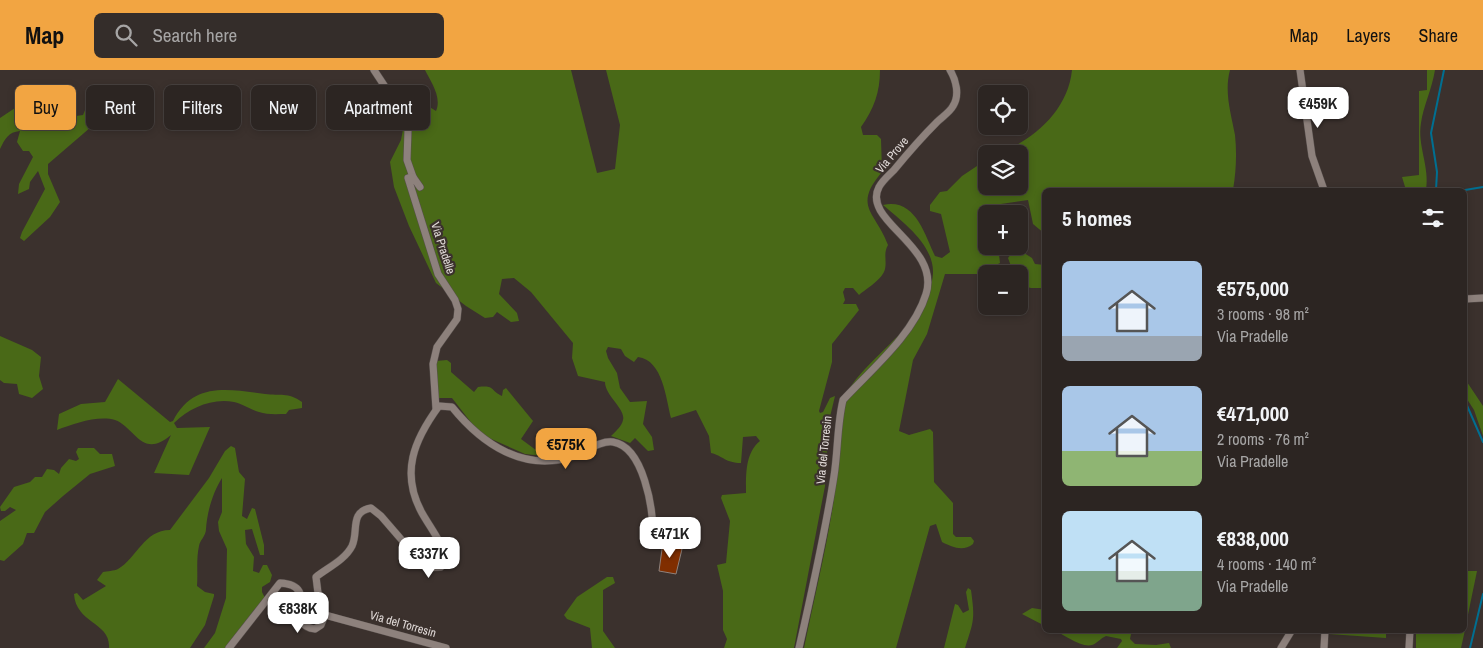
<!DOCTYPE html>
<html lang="en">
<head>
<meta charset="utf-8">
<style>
  body { margin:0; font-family:"Archivo Narrow",sans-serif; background:#342d2a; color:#f1f3f6; height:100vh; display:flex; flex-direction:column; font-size:19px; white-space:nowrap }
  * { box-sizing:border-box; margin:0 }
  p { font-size:16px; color:#a6a5a5 }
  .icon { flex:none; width:28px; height:28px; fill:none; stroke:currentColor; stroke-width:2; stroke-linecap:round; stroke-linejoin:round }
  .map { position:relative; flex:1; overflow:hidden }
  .panel { position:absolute; left:1042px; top:118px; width:425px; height:445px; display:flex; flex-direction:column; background:#2c2522; border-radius:8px; box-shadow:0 2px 8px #0003,0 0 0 1px #484240 }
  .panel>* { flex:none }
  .top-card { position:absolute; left:15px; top:15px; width:475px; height:45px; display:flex; gap:10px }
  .buttons { position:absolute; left:978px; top:15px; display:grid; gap:10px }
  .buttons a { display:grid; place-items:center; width:50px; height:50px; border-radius:8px; background:#2c2522; box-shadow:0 2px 8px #0003,0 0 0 1px #484240; font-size:25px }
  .price { position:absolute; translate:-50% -42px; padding:0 11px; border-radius:10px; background:#fff; color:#222; font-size:16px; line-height:32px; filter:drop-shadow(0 1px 2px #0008) }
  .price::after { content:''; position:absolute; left:50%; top:30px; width:15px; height:11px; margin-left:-8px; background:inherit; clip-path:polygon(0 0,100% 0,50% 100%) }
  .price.active { background:#f2a542; color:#111 }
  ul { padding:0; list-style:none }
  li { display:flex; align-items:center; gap:15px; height:125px; padding:0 20px }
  li span { display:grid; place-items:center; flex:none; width:140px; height:100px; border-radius:8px; color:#555 }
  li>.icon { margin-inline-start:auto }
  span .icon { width:60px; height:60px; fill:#fffc; stroke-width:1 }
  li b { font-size:21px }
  h2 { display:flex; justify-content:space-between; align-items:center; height:60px; padding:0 20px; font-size:21px }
  .chip { padding:0 18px; border-radius:8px; background:#2c2522; box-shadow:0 2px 8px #0003,0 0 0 1px #484240; font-size:18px; line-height:45px }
  .chip.active { background:#f2a542; color:#111 }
  header { display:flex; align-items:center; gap:30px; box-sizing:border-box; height:70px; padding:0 25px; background:#f2a542; color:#111 }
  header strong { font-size:24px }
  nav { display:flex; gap:28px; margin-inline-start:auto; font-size:18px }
  .search { width:350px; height:45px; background:#342d2a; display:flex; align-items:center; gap:12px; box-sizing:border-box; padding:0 18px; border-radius:8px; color:#a6a5a5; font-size:19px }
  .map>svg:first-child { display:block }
</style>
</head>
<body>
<header>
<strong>Map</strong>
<div class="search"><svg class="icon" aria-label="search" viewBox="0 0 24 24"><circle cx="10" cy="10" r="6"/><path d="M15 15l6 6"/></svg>Search here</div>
<nav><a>Map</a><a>Layers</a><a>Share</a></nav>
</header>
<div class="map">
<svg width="1483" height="578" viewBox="0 0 1483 578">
  <rect width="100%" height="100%" fill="#3b312d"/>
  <g fill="#496917">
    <path d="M 425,0 L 571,0 L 597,103 L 615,99 L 620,55 L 606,0 L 880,0 C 880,22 874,39 861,57 L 863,65 L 877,65 L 881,69 L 882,102 C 852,137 876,142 888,175 C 883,184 887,190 885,199 C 883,209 866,219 859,225 L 853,218 L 845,218 L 843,222 L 845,230 L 843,234 L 856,234 L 859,240 L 832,274 L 832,292 L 819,341 L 820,343 L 823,342 L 830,328 L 835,326 L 829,351 L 825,416 L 794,578 L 724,578 L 727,569 L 723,560 L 723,521 L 717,495 L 726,493 L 730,451 L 721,428 L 722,425 L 746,423 C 746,405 745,383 760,371 L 756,366 L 743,367 L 741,393 C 726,393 723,386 711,383 L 709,366 L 696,340 L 671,348 C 666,329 663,290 638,287 L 634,292 L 625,286 L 621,279 L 608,277 L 606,281 L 608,288 L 617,303 L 620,318 L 630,332 L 647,331 L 643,354 L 652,367 L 654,380 L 648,381 L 635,368 L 630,373 L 611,366 C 615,362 622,356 623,350 C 626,339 605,326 605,312 L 578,306 L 572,288 L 573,273 L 531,222 L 514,208 L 502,209 L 499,224 L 517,243 L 519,251 L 511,252 L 497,242 L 493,247 L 485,248 L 466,236 L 436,213 L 409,156 L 394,117 L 390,92 L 401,70 L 407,38 L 412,40 L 414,45 L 423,42 L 428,36 L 436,41 C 442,27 431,12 425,0 Z"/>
    <path d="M 1072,0 L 1230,0 C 1224,22 1231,43 1235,65 C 1237,84 1236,102 1233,120 L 1045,120 L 1045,164 L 1033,154 L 1028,130 L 994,135 L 990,144 L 986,144 L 986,176 L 998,176 L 1000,193 L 978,204 L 945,204 L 927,264 L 913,290 L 899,361 L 909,365 L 930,359 L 933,362 L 934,412 L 953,433 L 953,464 L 956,467 L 971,467 L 974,471 L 973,474 C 963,482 952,477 942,472 L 936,454 L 930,456 L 896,578 L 804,578 C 815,524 829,469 836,414 C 839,396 839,338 846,324 C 868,285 930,252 933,203 C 934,175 903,152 883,135 C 915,128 924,163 935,186 L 942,188 L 950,182 L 941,144 L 930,141 L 930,135 L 940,122 L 947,121 L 962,106 L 986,90 L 986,116 L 1019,116 L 1019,84 L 998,84 C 1033,70 1068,41 1072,0 Z"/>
    <path d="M 1427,0 L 1435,0 C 1432,19 1423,37 1421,53 C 1417,75 1430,97 1426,120 L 1406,120 L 1402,107 L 1419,105 L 1419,21 L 1427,20 Z"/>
    <path d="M 92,32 L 102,37 L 100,57 L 91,57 L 48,94 L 48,104 L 60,132 L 50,147 L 24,171 L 20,168 L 22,162 L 45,119 L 38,101 L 30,112 L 29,119 L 18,124 L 19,114 L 33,87 L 29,81 L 23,81 L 17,72 L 20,61 C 8,62 5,69 0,79 L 0,48 L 21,34 L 39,44 L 48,47 L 63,38 L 76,46 L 83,45 L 88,33 Z"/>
    <polygon points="1013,176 1032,188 1035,194 1045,195 1045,218 1031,218 1019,215 1019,204 1000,203 1001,200 1011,196 1008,188 1011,184 1010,177"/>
    <polygon points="0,266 32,280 41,287 39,306 43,319 32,328 19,324 17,314 4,313 0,310"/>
    <path d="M 447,290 L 451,293 L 451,302 L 474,322 L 478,317 C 496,315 489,320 502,326 L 503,320 L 506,318 L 533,351 L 521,369 L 544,386 L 525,384 L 480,364 L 452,328 L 438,328 L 436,291 Z"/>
    <path d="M 118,309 L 170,352 L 173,351 C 193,312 227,319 265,324 C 280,326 288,322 302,332 L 302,338 L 289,340 L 286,344 C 278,344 267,345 259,342 C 251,340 243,334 234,332 C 211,328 190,338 174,353 L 177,358 L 210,357 L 189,405 L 154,403 L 171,365 C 142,390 135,357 115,350 C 98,345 73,354 57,360 L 59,344 L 81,334 L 105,332 Z"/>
    <polygon points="1465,309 1483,336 1483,366 1474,340 1465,326"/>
    <path d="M 231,376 L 235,378 L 239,402 L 245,409 L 242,446 L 247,449 L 252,438 L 255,439 L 264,475 L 264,485 L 260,485 L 252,459 L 245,460 L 246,474 L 254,487 L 253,501 L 259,503 L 263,495 L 267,495 L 272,505 L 270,512 L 262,517 L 262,522 L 265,528 L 227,578 L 204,578 L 215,563 L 226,528 L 227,479 L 219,461 L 218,452 L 222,442 L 222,408 C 213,422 207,442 206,459 C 206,466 200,470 199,476 C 196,489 198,503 197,516 L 205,522 L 214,524 L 214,526 L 205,555 L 190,578 L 109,578 C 111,552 76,554 74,524 L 77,523 L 83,530 L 106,516 L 97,510 L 103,502 C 107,501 114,501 118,499 C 137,488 144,460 170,460 L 209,408 L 225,381 Z"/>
    <polygon points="78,378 94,378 100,384 112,384 115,396 90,404 63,426 45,442 34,463 27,463 23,474 4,491 0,490 0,451 16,440 10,437 5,441 1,441 0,437 14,417 30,412 35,407 42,407 47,399 54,400 59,404 61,398 69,389 76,391 79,389 76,382"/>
    <polygon points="1465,501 1477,501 1465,559"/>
    <polygon points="607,507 613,507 615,513 603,520 603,561 615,578 592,578 590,558 567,549 564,545 577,527"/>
    <path d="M 968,518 L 971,520 C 975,550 974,550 965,578 L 944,578 L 955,534 L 958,535 L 963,543 L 969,540 L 966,522 Z"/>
    <polygon points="1032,538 1045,540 1045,556 1022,544"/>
    <path d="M 1054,560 L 1080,560 L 1088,564 L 1095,560 L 1135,560 L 1131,564 L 1130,569 L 1135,574 L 1156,575 L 1169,573 L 1171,578 L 1117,578 L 1122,571 L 1121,569 L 1106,566 C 1101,568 1096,574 1092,575 C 1081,578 1063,564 1054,560 Z"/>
    <polygon points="1329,560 1386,560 1386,568 1329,564"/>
    <polygon points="1416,560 1465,560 1461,578 1416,578"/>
  </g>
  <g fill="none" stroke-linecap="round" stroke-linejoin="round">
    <g stroke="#006f91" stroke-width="2">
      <polyline points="1436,120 1437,102 1431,63 1444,0"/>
      <polyline points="1465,120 1483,117"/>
      <polyline points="1465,331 1483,372"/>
      <polyline points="1470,578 1483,524"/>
    </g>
  </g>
  <polygon fill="#802e00" stroke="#8e827d" points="663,472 682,479 676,504 659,501"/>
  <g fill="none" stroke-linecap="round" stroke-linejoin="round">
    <defs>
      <g id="street">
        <polyline points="374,0 403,44 408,61 407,90 413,107"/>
        <polyline points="1300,0 1312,86 1324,120"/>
        <polyline points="420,117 413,107 408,108 438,204 455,230 458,239 457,249 437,277 433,294 436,339"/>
        <polyline points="1465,229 1483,228"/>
        <polyline points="325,545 446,578"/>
        <path d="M 229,578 L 280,513 C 322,515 283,556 315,559 L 321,555 L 325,545 L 319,531 L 316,507 C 327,498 345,490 352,476 C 359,461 349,442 371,438 L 381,446 L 426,498 L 441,497 L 446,491 C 443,473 431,459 422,443 C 400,403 414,370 439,336 L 452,337 C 482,374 524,403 574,386 C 585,382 601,370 613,372 C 644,377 653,439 653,464"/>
        <path d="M 799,578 C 812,521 825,464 834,406 C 838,381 837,355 843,330 C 871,300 914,264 926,224 C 941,176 861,151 879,117 C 882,111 889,105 894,100 C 908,83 922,67 937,52 C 942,47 950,42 953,36 C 960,25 956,10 950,0"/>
        <polyline points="1281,578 1292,560"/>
        <polyline points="1324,578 1325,560"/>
        <polyline points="1409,578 1410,560"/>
      </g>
    </defs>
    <use href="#street" stroke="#574f4c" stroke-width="8"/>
    <use href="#street" stroke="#8d817c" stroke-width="7"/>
  </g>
  <g text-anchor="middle" stroke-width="4.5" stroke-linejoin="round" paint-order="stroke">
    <g font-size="12" fill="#e1dad8" stroke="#3b312d">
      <text transform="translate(892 85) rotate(-50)" y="4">Via Prove</text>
      <text transform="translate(443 178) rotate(72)" y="4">Via Pradelle</text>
      <text transform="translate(824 380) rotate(-84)" y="4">Via del Torresin</text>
      <text transform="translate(403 554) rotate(16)" y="4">Via del Torresin</text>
    </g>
  </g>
</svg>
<div class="buttons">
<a><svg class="icon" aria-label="locate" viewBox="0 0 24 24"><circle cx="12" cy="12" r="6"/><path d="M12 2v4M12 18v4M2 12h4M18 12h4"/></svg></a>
<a><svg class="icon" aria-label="layers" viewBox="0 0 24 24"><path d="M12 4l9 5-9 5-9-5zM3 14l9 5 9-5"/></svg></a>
<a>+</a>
<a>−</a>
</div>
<b class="price" style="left:1318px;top:59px">€459K</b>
<b class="price active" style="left:566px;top:400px">€575K</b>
<b class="price" style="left:670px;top:489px">€471K</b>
<b class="price" style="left:429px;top:509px">€337K</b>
<b class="price" style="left:298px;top:564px">€838K</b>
<div class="top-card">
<a class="chip active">Buy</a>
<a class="chip">Rent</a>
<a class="chip">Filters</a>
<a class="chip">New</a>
<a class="chip">Apartment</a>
</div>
<section class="panel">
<h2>5 homes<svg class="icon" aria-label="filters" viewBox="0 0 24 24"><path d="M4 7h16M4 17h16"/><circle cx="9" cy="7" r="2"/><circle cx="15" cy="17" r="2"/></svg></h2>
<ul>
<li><span style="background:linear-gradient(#a9c7e8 75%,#9aa5b1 0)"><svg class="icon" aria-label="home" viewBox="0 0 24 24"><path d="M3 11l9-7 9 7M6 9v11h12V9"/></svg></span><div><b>€575,000</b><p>3 rooms · 98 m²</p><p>Via Pradelle</p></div></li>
<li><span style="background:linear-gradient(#a9c7e8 65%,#8fb573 0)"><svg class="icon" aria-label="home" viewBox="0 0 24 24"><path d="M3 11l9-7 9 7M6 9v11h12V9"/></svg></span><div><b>€471,000</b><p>2 rooms · 76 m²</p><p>Via Pradelle</p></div></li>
<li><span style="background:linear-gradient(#bfe0f5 60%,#7fa58c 0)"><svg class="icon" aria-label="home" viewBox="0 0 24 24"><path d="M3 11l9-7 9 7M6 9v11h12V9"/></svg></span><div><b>€838,000</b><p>4 rooms · 140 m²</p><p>Via Pradelle</p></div></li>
</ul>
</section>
</div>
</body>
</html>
